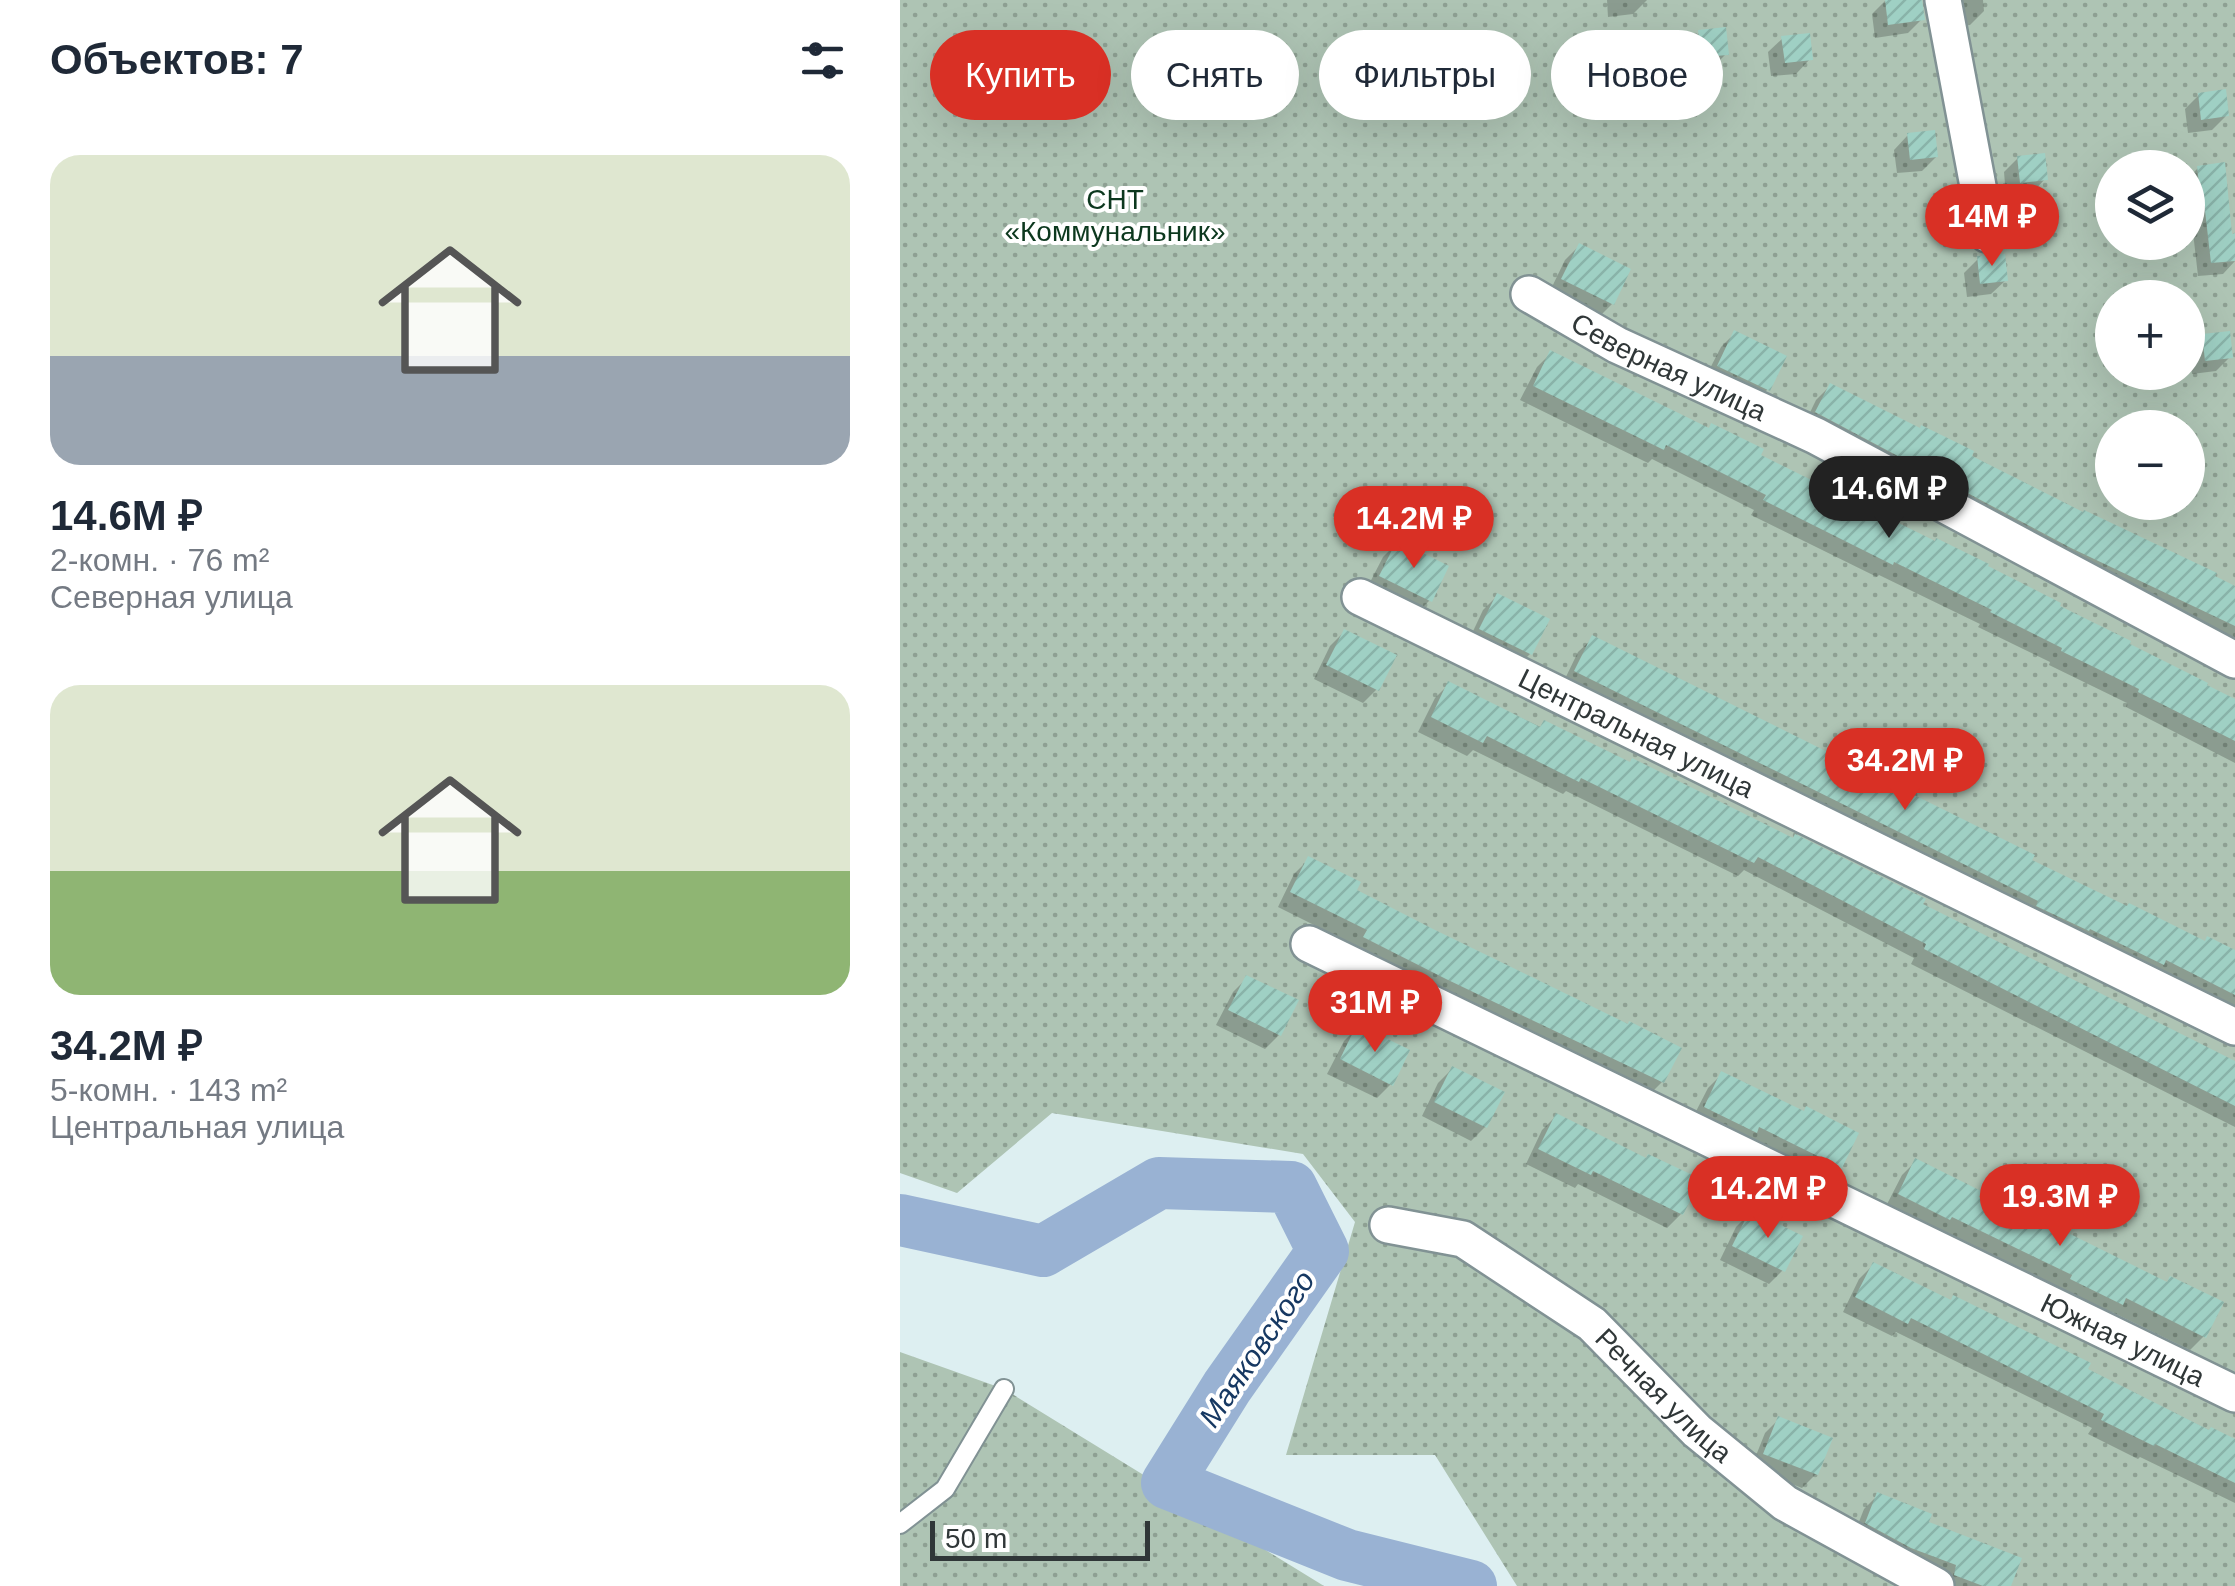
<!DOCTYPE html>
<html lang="ru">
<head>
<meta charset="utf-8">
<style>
  body { margin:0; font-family:Helvetica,sans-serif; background:#f2f2f3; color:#1f2937; height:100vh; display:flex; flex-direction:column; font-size:38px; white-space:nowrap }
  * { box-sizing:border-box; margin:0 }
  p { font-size:32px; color:#747a83 }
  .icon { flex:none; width:55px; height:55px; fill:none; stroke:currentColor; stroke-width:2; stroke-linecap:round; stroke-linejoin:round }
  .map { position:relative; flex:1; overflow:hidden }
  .sheet { display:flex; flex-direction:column; background:#fff; width:900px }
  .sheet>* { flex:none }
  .banner { position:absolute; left:30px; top:30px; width:950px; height:90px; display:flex; gap:20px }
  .buttons { position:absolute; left:1195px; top:150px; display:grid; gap:20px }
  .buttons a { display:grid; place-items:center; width:110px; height:110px; border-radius:50%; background:#fff; box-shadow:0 10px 40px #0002; font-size:50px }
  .scale { position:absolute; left:30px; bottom:25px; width:220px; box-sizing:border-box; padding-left:10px; border:5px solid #303738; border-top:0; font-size:28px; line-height:35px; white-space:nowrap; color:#303738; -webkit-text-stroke:8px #fff; paint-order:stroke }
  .price { position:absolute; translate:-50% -85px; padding:0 22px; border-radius:35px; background:#d93025; color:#fff; font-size:32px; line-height:65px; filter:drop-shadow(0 2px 5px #0008) }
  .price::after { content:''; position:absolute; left:50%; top:60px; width:30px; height:22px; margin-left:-15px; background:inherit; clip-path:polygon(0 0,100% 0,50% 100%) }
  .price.selected { background:#222; color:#fff }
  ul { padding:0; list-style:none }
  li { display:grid; align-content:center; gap:20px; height:530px; padding:0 50px }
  li span { display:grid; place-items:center; height:310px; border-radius:30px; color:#555 }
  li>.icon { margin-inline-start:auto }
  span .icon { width:180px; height:180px; fill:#fffc; stroke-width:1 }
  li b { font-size:42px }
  h2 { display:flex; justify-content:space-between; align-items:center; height:120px; padding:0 50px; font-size:42px }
  .chip { padding:0 35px; border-radius:45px; background:#fff; box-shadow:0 10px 40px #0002; font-size:35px; line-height:90px }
  .chip.selected { background:#d93025; color:#fff }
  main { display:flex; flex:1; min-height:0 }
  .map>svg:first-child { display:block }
</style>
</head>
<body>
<main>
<section class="sheet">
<h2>Объектов: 7<svg class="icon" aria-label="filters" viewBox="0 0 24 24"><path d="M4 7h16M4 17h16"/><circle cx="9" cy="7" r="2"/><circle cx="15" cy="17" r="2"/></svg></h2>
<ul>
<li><span style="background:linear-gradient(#dfe7d0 65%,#9aa5b1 0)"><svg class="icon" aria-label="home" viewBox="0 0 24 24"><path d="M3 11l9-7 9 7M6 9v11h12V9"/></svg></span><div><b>14.6M ₽</b><p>2-комн. · 76 m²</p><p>Северная улица</p></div></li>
<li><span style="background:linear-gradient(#dfe7d0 60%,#8fb573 0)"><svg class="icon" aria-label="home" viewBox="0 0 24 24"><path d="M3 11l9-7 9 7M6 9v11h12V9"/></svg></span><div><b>34.2M ₽</b><p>5-комн. · 143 m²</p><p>Центральная улица</p></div></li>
</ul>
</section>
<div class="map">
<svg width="1335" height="1586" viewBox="0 0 1335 1586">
  <defs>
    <pattern id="garden-dots" width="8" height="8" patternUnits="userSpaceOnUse" patternTransform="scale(2.5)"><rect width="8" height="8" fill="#aec4b4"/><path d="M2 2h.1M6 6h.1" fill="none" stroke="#8ea093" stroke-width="1.8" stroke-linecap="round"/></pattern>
    <pattern id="building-hatch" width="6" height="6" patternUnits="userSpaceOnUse" patternTransform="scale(2.5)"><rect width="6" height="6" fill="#9fd0c4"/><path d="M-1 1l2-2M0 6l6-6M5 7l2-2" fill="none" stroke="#89b3a9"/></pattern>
  </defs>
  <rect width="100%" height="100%" fill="#ddeff1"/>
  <g fill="url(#garden-dots)" fill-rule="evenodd">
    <path d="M 0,0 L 1335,0 L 1335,1586 L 617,1586 L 535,1455 L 386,1455 L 455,1222 L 403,1154 L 152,1113 L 57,1193 L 0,1173 ZM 1212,168 L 1288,168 L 1288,242 L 1212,242 ZM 1212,298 L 1288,298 L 1288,372 L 1212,372 ZM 1212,428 L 1288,428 L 1288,502 L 1212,502 Z"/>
    <polygon points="0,1352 104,1389 424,1586 0,1586"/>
  </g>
  <g fill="#0003">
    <polygon points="707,0 747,0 733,14 708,17"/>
    <polygon points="986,0 1021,0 1022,19 1008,33 975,38 972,14"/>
    <polygon points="1051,0 1083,0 1084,11 1070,25 1054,27"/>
    <polygon points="799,33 826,54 812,68 787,70 785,47"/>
    <polygon points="883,38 910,59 896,74 871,76 868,52"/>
    <polygon points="1299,95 1326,116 1312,130 1288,133 1285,109"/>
    <polygon points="1008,135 1036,157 1022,171 997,173 994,150"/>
    <polygon points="1118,158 1145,179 1131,194 1106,196 1104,172"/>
    <polygon points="1298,168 1335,244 1335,261 1323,274 1298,276 1290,206 1288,206 1288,178"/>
    <polygon points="679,246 712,304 698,318 649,293 665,260"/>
    <polygon points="1078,259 1106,280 1091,294 1067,297 1064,273"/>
    <polygon points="835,333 884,357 867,390 853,404 804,380 821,347"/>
    <polygon points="1303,336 1330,357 1316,371 1292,374 1289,350"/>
    <polygon points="651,353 1156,607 1335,701 1335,763 1226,707 1227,703 1149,665 1150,662 1078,627 1080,624 979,575 977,577 851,515 854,510 752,459 748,463 620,400 637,367"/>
    <polygon points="930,386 1335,589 1335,652 903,427 916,400"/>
    <polygon points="497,543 530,600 516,614 466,590 483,557"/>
    <polygon points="597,596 630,654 616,668 567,644 583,610"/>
    <polygon points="444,632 477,689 463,703 414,679 430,646"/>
    <polygon points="693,638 1129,861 1304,943 1335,953 1335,1015 662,685 678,652"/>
    <polygon points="549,684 1020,905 1335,1065 1335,1127 1011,964 1014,958 844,870 838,876 666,791 663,794 573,750 567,756 518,732 535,698"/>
    <polygon points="408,860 454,891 762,1082 748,1096 451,951 454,945 378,907 394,874"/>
    <polygon points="347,978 379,1035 365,1049 316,1025 333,992"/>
    <polygon points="458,1027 491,1084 477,1098 427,1074 444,1041"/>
    <polygon points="552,1069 585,1127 571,1141 522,1116 538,1083"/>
    <polygon points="822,1074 939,1167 925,1181 791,1121 808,1088"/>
    <polygon points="656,1116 781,1214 767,1228 678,1184 675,1188 626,1164 642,1130"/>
    <polygon points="1016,1161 1148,1226 1304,1336 1290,1350 1212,1312 1207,1317 985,1208 1002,1175"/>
    <polygon points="850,1213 883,1270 869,1284 820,1260 836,1227"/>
    <polygon points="973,1265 1335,1443 1335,1503 1240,1457 1238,1459 1188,1434 1192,1428 996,1332 992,1336 943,1312 959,1279"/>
    <polygon points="879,1419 916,1474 902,1488 851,1468 865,1433"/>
    <polygon points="978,1495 1026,1523 1108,1586 1042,1586 953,1537 964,1509"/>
  </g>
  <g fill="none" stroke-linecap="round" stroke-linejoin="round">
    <polyline stroke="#99b2d3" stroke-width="52" points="0,1220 143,1251 259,1183 391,1187 423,1251 327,1387 267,1483 447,1555 571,1586"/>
  </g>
  <g fill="url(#building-hatch)">
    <polygon points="985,0 1022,0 1025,20 988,25"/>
    <polygon points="826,27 829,55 801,57 798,30"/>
    <polygon points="910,33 913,60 885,63 881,36"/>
    <polygon points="1326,89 1329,116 1301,120 1298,93"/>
    <polygon points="1035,130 1038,157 1010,160 1007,133"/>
    <polygon points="1145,153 1148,180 1120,183 1117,156"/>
    <polygon points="1325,162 1332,234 1335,233 1335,261 1311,263 1303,193 1300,193 1297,166"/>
    <polygon points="679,243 731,269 714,305 661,279"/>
    <polygon points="1105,254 1108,281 1080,284 1077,256"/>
    <polygon points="834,330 887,356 870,391 817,366"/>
    <polygon points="1330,331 1333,358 1305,361 1302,334"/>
    <polygon points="650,350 809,428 811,423 864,449 861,455 1035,541 1036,538 1089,564 1088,566 1161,603 1160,606 1231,641 1230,644 1308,683 1307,685 1335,699 1335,741 1238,692 1239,689 1161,651 1162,648 1090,612 1092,610 994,562 993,565 863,500 866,495 766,445 764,450 633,386"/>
    <polygon points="930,383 1020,428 1021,425 1074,451 1072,456 1183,512 1184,510 1317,573 1315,576 1335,586 1335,626 1171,548 915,412"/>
    <polygon points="497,540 549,566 532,602 479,576"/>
    <polygon points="597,593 650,619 632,655 579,629"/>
    <polygon points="444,629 497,655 479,691 426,665"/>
    <polygon points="692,635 1135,855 1132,860 1227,906 1229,903 1305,941 1307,936 1335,950 1335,995 1266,960 1264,965 1190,929 1189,931 1136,906 1138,901 674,671"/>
    <polygon points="548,681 640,727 644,720 730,762 732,758 893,838 895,834 1026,899 1023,904 1335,1061 1335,1106 1024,949 1026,944 858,857 854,863 681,778 679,782 587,736 583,743 531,717"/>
    <polygon points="408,856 461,882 457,890 533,929 728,1024 729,1021 782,1048 764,1083 546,979 463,937 467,930 390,892"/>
    <polygon points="346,975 399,1000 381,1036 328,1010"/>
    <polygon points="457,1024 510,1050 493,1086 440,1059"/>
    <polygon points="552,1066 605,1092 587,1128 534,1102"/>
    <polygon points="821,1071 904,1111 906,1106 959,1133 942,1168 859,1127 857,1133 804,1107"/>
    <polygon points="656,1113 746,1158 748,1154 801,1179 783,1215 693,1171 691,1175 638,1149"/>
    <polygon points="1015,1158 1099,1200 1100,1196 1153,1222 1152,1225 1267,1282 1270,1276 1324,1302 1306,1338 1226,1298 1223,1305 1170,1279 1172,1275 1052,1217 1050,1220 998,1194"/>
    <polygon points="850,1210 903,1236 885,1272 832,1246"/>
    <polygon points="973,1262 1051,1300 1053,1295 1191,1363 1188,1369 1309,1430 1311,1427 1335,1439 1335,1483 1255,1444 1254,1446 1201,1420 1204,1414 1011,1318 1008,1324 955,1297"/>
    <polygon points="878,1416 933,1438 918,1475 863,1454"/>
    <polygon points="977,1492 1032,1514 1029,1522 1122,1558 1111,1586 1083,1586 1054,1575 1056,1565 1011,1548 965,1523"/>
  </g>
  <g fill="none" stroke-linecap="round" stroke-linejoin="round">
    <defs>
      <polyline id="service" points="0,1524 45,1489 104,1389"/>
      <g id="minor">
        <polyline points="1043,0 1087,234"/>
        <path id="s1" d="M 629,294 L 717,345 L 916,436 L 1335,660"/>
        <path id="s2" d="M 460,597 L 1335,1027"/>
        <path id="s3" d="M 409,944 L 1335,1394"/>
        <path id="s4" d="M 488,1225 L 563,1239 L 692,1324 L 797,1431 L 885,1503 L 1036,1586"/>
      </g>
    </defs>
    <use href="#service" stroke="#819294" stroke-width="22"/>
    <use href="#minor" stroke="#819294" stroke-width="40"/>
    <use href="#service" stroke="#fff" stroke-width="18"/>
    <use href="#minor" stroke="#fff" stroke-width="35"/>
  </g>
  <g text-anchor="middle" stroke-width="8" stroke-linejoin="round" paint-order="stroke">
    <g font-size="28" fill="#0c381e" stroke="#fff">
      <text x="215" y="209">СНТ<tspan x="215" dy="32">«Коммунальник»</tspan></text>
    </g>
    <g font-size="28" fill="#303738" stroke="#fff">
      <text dy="10" stroke="none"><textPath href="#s1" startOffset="158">Северная улица</textPath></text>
      <text dy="10" stroke="none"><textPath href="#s2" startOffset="308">Центральная улица</textPath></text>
      <text dy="10" stroke="none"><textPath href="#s3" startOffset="905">Южная улица</textPath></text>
      <text dy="10" stroke="none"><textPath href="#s4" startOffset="332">Речная улица</textPath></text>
    </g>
    <g font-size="30" font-style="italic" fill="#163862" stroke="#fff">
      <text transform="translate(357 1349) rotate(-56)" y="10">Маяковского</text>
    </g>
  </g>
</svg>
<div class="buttons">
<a><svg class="icon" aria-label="layers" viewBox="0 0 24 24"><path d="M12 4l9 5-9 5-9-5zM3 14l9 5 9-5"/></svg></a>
<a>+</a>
<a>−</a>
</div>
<div class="scale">50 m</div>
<b class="price" style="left:1092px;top:269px">14M ₽</b>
<b class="price selected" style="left:989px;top:541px">14.6M ₽</b>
<b class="price" style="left:514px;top:571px">14.2M ₽</b>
<b class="price" style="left:1005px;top:813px">34.2M ₽</b>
<b class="price" style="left:475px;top:1055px">31M ₽</b>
<b class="price" style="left:868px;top:1241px">14.2M ₽</b>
<b class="price" style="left:1160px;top:1249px">19.3M ₽</b>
<div class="banner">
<a class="chip selected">Купить</a>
<a class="chip">Снять</a>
<a class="chip">Фильтры</a>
<a class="chip">Новое</a>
</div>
</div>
</main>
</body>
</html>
